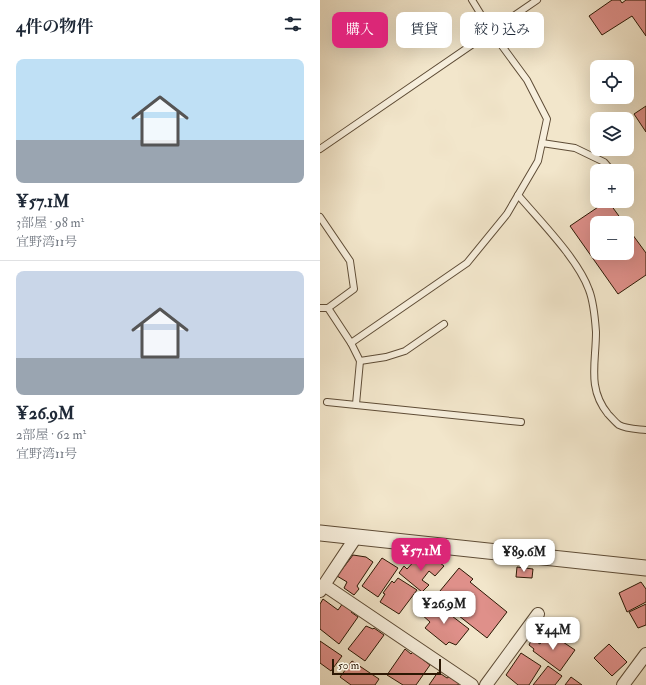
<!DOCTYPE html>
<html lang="ja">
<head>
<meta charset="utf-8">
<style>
  body { margin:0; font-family:"IM FELL Double Pica","Noto Serif JP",serif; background:#f2f2f3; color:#1f2937; height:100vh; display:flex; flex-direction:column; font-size:15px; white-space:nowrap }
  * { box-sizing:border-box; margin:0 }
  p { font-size:13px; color:#747a83 }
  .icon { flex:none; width:22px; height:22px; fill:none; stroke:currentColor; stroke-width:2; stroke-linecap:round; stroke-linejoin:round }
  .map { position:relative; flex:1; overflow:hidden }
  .side { display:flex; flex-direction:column; background:#fff; width:320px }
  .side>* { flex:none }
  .banner { position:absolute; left:12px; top:12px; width:254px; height:36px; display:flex; gap:8px }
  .controls { position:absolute; left:270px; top:60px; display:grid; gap:8px }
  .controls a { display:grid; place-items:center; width:44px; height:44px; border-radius:8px; background:#fff; box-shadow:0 4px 16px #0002; font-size:20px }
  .scale { position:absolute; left:12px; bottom:10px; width:109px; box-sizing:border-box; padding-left:4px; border:2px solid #2c1804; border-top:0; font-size:11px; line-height:14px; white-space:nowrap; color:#2c1804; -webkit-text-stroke:3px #f7efdd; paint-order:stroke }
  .price { position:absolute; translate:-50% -34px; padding:0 9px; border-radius:8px; background:#fff; color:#222; font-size:13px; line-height:26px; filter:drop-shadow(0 1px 2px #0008) }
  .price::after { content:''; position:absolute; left:50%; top:24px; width:12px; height:9px; margin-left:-6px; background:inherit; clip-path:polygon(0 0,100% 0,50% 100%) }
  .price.selected { background:#db2777; color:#fff }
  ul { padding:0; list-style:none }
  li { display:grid; align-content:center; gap:8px; height:212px; padding:0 16px }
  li+li { border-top:1px solid #e0e1e3 }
  li span { display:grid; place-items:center; height:124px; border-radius:8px; color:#555 }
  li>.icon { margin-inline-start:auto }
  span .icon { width:72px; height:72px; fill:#fffc; stroke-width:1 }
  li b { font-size:17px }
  h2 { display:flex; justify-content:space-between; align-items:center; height:48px; padding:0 16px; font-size:17px }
  .pill { padding:0 14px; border-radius:8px; background:#fff; box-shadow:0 4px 16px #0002; font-size:14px; line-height:36px }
  .pill.selected { background:#db2777; color:#fff }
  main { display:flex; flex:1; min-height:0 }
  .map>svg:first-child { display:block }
</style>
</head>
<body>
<main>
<section class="side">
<h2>4件の物件<svg class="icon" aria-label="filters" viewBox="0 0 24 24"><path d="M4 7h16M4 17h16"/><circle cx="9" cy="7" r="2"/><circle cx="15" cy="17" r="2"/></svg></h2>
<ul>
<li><span style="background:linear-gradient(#bfe0f5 65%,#9aa5b1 0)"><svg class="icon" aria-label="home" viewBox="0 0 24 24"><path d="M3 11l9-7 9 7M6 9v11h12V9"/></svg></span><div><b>¥57.1M</b><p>3部屋 · 98 m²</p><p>宜野湾11号</p></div></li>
<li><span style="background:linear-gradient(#c9d6e8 70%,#9aa5b1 0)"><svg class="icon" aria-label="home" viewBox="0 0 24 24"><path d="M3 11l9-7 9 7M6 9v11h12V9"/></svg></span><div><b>¥26.9M</b><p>2部屋 · 62 m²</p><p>宜野湾11号</p></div></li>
</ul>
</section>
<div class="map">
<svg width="326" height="685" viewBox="0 0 326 685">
  <rect width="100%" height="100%" fill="#f2e6cb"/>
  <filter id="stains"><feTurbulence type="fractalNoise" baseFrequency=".005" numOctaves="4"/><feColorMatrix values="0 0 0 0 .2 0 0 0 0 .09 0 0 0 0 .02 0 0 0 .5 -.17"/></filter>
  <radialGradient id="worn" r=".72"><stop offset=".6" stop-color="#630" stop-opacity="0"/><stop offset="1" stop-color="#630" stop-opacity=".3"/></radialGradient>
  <g fill="#df908a" stroke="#2c1804">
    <polygon points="292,0 300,0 302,3 306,0 326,0 326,36 312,16 282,35 269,16"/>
    <polygon points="326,106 326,132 314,114"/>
    <polygon points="287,201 288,201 304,223 277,223 277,253 307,253 307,227 326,253 326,275 298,294 250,226"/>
    <polygon points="33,555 46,557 53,562 37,586 39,589 34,595 24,588 27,582 17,576"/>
    <polygon points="98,557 115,559 124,566 115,576 109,571 102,580 109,585 102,592 79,573 84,566 87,569"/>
    <polygon points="62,558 78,568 58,597 42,586"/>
    <polygon points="197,567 213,569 212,578 196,577"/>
    <polygon points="139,568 153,579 150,582 187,612 167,638 115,597"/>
    <polygon points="78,578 97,590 79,614 60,602 65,594 63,593 72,581 74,583"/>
    <polygon points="321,582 326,589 326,602 307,612 299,593"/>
    <polygon points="3,599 18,610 23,603 33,610 31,612 38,617 19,644 0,629 0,604"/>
    <polygon points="111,600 149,629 136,645 129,642 126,645 105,628 110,622 101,614"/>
    <polygon points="326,604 326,625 318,628 309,612"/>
    <polygon points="46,626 53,629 54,628 64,635 45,661 28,649"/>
    <polygon points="228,632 255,650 240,671 213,651 214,649 209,645 212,639 220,644"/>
    <polygon points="0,641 22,656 11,671 0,663"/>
    <polygon points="289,644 307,662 292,676 274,658"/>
    <polygon points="85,649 91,654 93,652 110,665 96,685 83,685 67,675"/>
    <polygon points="201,653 221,666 209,685 198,685 186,675"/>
    <polygon points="32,661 59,679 55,685 31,685 20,677"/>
    <polygon points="228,666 242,676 235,685 213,685"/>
    <polygon points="118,672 127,678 129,677 139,683 138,685 109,685"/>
    <polygon points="251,677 262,685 245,685"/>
  </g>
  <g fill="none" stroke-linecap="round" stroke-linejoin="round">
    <defs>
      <g id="service">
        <polyline points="222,143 255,148 284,162 292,171"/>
        <polyline points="0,149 217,0"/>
        <path d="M 198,195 C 220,221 258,259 269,290 C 274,303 275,318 276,332 C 276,363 267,388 288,414 C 292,418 295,422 299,425 C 306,429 318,429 326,430"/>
        <polyline points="0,217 30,261 34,289 8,308 31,343 147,263 187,214 218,161 227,119 207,80 171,31 152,0"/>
        <polyline points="0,308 8,308"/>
        <polyline points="31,343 40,361 66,357 85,351 124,324"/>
        <polyline points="7,402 201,422"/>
        <polyline points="36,404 40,361"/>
      </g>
      <g id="minor">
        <polyline points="4,585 36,537"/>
        <polyline points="0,591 4,585 152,685"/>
        <polyline points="166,685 218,614"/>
        <polyline points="303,685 326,654"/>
      </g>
      <polyline id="tertiary" points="0,533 326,568"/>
    </defs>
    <use href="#service" stroke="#5e4c36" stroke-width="8"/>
    <use href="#minor" stroke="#5e4c36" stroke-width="14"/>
    <use href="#tertiary" stroke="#5e4c36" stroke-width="17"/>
    <use href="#service" stroke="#f7efdd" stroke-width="6"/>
    <use href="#minor" stroke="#f7efdd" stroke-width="12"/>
    <use href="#tertiary" stroke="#f7efdd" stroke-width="15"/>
  </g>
  <rect width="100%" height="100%" filter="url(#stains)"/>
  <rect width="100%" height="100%" fill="url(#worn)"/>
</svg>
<div class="controls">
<a><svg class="icon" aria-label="locate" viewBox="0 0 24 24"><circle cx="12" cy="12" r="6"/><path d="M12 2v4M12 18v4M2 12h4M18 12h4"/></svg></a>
<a><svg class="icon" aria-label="layers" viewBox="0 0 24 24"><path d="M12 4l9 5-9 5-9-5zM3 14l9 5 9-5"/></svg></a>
<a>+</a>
<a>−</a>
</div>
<div class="scale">50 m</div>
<b class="price selected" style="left:101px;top:572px">¥57.1M</b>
<b class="price" style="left:204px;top:573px">¥89.6M</b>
<b class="price" style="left:124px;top:625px">¥26.9M</b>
<b class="price" style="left:233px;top:651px">¥44M</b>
<div class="banner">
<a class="pill selected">購入</a>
<a class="pill">賃貸</a>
<a class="pill">絞り込み</a>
</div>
</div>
</main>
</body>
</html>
